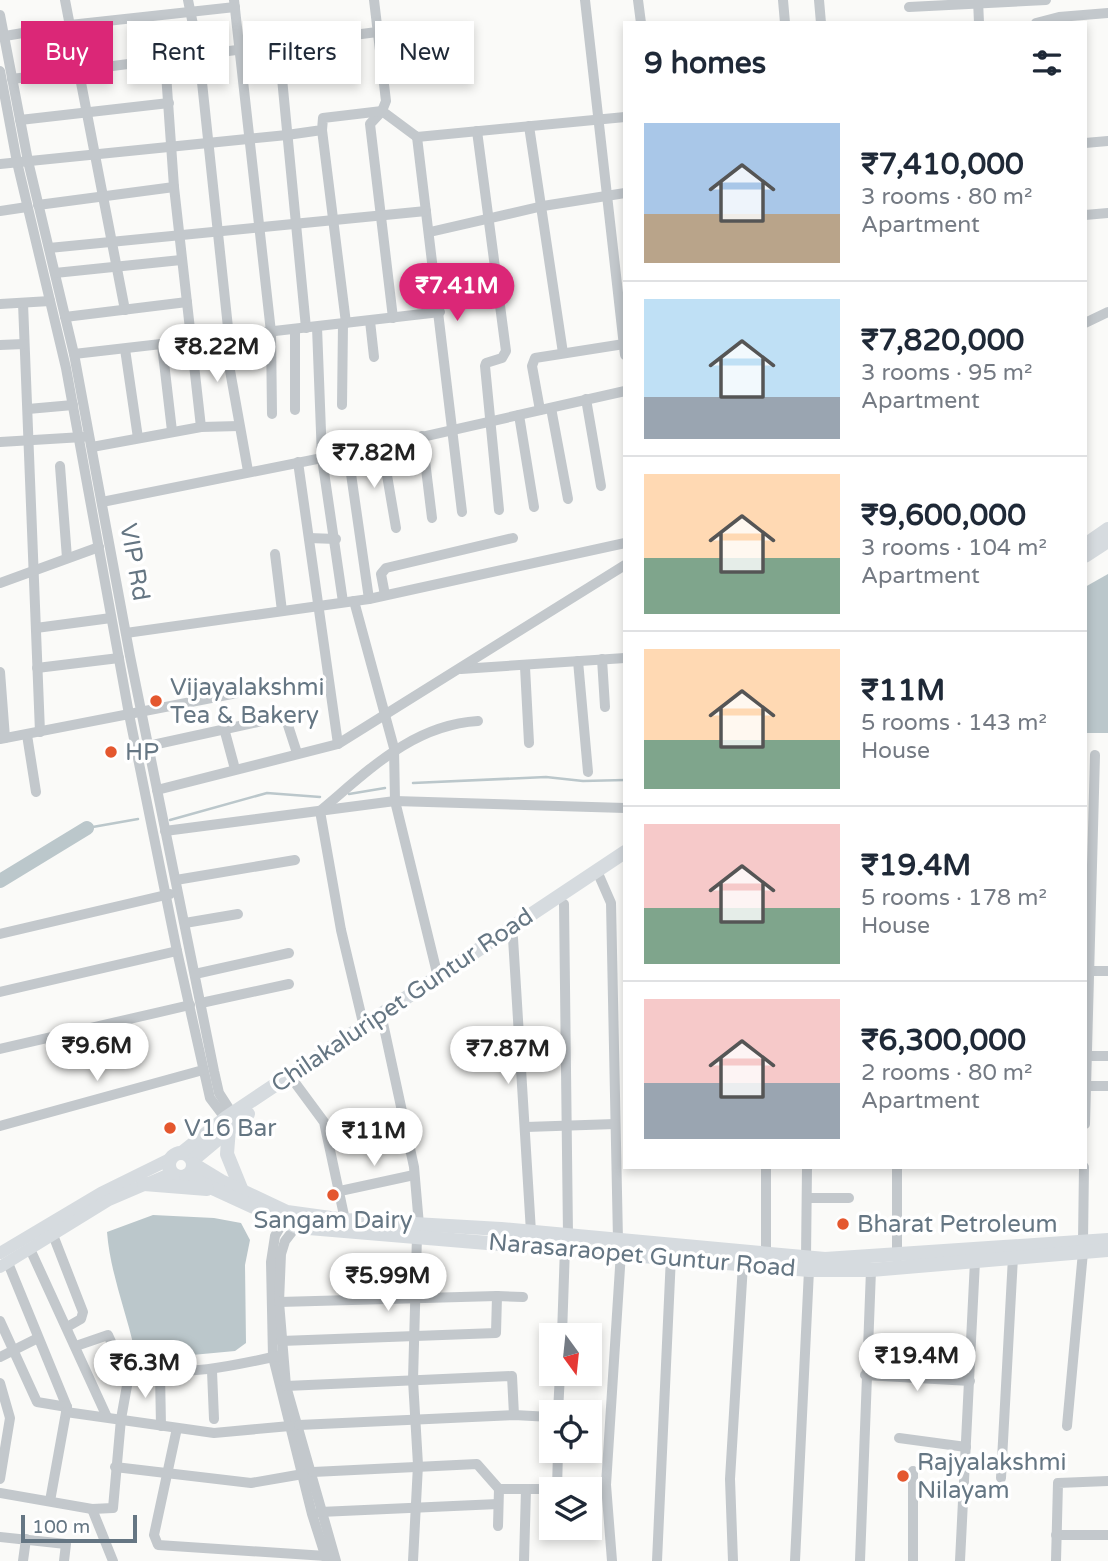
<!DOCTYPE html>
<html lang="en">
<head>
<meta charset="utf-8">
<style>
  body { margin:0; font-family:"Varela Round",sans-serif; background:#f2f2f3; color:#1f2937; height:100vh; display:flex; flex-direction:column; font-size:26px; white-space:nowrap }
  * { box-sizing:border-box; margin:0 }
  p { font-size:23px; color:#747a83 }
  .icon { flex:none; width:38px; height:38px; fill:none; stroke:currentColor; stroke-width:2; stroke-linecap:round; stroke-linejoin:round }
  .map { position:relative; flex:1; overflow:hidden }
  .side { position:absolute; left:623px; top:21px; width:464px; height:1148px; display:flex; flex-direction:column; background:#fff; border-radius:0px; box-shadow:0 4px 10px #0003 }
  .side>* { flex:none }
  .guide { position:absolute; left:21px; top:21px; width:497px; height:63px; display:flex; gap:14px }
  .needle { width:46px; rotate:165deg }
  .controls { position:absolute; left:539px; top:1323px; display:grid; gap:14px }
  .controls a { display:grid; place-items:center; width:63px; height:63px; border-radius:0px; background:#fff; box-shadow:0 4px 10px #0003; font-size:35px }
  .scale { position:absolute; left:21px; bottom:18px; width:116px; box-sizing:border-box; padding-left:7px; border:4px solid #657683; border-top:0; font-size:19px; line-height:24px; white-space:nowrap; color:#657683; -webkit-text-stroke:5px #fff; paint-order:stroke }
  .price { position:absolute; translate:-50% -60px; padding:0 16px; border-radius:24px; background:#fff; color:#222; font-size:23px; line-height:46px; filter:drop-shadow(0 2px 4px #0008) }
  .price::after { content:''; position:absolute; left:50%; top:42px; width:21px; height:16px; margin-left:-10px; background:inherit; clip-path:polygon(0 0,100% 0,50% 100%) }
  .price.active { background:#db2777; color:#fff }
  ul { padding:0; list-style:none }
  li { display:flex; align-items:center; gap:21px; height:175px; padding:0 21px }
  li+li { border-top:2px solid #e0e1e3 }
  li span { display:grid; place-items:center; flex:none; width:196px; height:140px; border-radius:0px; color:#555 }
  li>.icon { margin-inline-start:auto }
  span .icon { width:84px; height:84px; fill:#fffc; stroke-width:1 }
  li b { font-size:30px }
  h2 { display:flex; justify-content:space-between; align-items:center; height:84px; padding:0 21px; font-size:30px }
  .tag { padding:0 24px; border-radius:0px; background:#fff; box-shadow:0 4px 10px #0003; font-size:24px; line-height:63px }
  .tag.active { background:#db2777; color:#fff }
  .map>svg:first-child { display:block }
</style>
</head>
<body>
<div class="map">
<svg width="1108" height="1561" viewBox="0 0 1108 1561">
  <rect width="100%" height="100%" fill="#fafaf8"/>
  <g fill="#bbc7cb">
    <polygon points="1108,574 1108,733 1085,733 1085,587"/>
    <path d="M 153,1215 L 214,1218 L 241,1223 L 250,1240 L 245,1265 L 246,1343 L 235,1351 L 160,1358 L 134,1347 C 125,1309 110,1271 107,1232 Z"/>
  </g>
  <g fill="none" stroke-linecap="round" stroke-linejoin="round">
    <g stroke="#bbc7cb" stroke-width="2.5">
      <polyline points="413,783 546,777 583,781 625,780"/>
      <polyline points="349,794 385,788"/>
      <polyline points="170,820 267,793 320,797"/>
      <polyline points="87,828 138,819"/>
    </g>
    <polyline stroke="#bbc7cb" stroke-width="14" points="0,881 87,828"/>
    <g stroke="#c3c8cc" stroke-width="10">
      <polyline points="65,0 125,310"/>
      <polyline points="188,0 199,54 229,337"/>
      <polyline points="234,0 271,332 272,414"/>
      <polyline points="374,0 386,101 382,111 370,124 393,318"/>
      <polyline points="585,0 625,355"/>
      <polyline points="638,0 641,23"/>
      <polyline points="783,0 785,23"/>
      <polyline points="819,0 821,23"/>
      <polyline points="978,0 979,23"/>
      <polyline points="909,7 1046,0"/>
      <polyline points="0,15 28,161 74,354 130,656 214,1071 219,1093 235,1118"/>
      <polyline points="1036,23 1059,17 1108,13"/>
      <polyline points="5,36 70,25 235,7"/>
      <polyline points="279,47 306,328"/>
      <polyline points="165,59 174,187 201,427"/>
      <polyline points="0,71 17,162 66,368 129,714 177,951 210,1098 229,1123"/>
      <polyline points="12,79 377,32"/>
      <polyline points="20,120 169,103"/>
      <polyline points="529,126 563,353"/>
      <polyline points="322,130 346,323"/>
      <polyline points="477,131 506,351 502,358 486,363 485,366 499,510"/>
      <polyline points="417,137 462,512"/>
      <polyline points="1085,143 1108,141"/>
      <polyline points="0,164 287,135 322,130 323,118 382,111 417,137 625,117"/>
      <polyline points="38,205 174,187"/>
      <polyline points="0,211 27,207"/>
      <polyline points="1085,215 1108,213"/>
      <polyline points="430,232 543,206 625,193"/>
      <polyline points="49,248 426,211"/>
      <polyline points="55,273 181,260"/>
      <polyline points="23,303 40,732"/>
      <polyline points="0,304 50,301"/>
      <polyline points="65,317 187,302"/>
      <polyline points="370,321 374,357"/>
      <polyline points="1085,323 1108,312"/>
      <polyline points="317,327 322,458 343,602"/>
      <polyline points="295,329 295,410"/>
      <polyline points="224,337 248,471"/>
      <polyline points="0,345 24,344"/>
      <polyline points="162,345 172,431"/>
      <polyline points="125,349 138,438"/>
      <polyline points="74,354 440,312"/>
      <polyline points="586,399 601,486"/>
      <polyline points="342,405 343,324"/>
      <polyline points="551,408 568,499"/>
      <polyline points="28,409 73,405"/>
      <polyline points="540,410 532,366 535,358 624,344"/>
      <polyline points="519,415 534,507"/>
      <polyline points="422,436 432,518"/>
      <polyline points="0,442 83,437"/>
      <polyline points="382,446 396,528"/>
      <polyline points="92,447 201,427 239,426"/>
      <polyline points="348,453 369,599"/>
      <polyline points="298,462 338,744"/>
      <polyline points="60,466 67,558"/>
      <polyline points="102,502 382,446 625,391"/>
      <polyline points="309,538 336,539"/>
      <polyline points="275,554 282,611"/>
      <polyline points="0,583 99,547"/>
      <polyline points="385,595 381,574 386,568 513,538"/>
      <polyline points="354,601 394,748 395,801 438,977"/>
      <polyline points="36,628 111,618"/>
      <polyline points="126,633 369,599 625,543"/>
      <polyline points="602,659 605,707"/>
      <polyline points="578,661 588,772"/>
      <polyline points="525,667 529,743"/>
      <polyline points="37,668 119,658"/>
      <polyline points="461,669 625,658"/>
      <polyline points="0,672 5,738"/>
      <polyline points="225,732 235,769"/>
      <polyline points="27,735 36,792"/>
      <polyline points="0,739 279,685"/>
      <polyline points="148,746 285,716 297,753"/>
      <polyline points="157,790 338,744 625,565"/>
      <polyline points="165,831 395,801 625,808"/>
      <polyline points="597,871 611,903 618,1240"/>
      <polyline points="176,880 295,860"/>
      <polyline points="564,904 568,1235"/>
      <polyline points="185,923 238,914"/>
      <polyline points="0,934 170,894"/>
      <polyline points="513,938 531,1232"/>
      <polyline points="1091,971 1108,971"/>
      <polyline points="195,974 289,953"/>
      <polyline points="0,992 177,951"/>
      <polyline points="201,1003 289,984"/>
      <polyline points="383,1023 414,1167 419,1225"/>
      <path d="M 364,1027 L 341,930 L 320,811 C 368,771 412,725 478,721"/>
      <polyline points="0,1049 190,1005"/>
      <polyline points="1085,1056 1108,1056"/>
      <polyline points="290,1076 324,1122 345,1220"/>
      <polyline points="1086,1086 1108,1086"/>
      <polyline points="1085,1124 1095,755"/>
      <polyline points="0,1126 203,1070"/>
      <polyline points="526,1127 615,1124"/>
      <polyline points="340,1191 414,1175"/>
      <polyline points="807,1198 849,1198"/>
      <polyline points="287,1215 275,1236 271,1262 273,1357 312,1514 327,1561"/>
      <polyline points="298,1224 285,1241 281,1254 279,1302 286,1386 336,1561"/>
      <polyline points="53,1235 83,1312 81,1319 67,1327"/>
      <polyline points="1083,1241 1084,1167"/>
      <polyline points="30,1249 107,1417"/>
      <polyline points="766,1253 766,1167"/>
      <polyline points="806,1258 807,1167"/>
      <polyline points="897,1258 897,1167"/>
      <polyline points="8,1263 67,1407 50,1501"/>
      <polyline points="279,1302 497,1296"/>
      <polyline points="0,1321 37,1402 67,1407"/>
      <polyline points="562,1335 565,1247"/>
      <polyline points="281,1341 496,1333 497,1296 523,1297"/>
      <polyline points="76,1346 108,1335 117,1355 130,1369"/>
      <polyline points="0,1357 38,1338"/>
      <polyline points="212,1371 214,1419"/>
      <polyline points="160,1373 161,1426"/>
      <polyline points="865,1375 970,1381"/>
      <polyline points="0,1383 10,1418 0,1479"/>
      <polyline points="286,1386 512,1376 514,1415"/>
      <polyline points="66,1412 214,1433 290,1426"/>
      <polyline points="558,1412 560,1374"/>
      <polyline points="299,1425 514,1415 551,1417"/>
      <polyline points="1067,1426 1083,1252"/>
      <polyline points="177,1428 154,1535 158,1545 326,1556"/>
      <polyline points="899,1438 966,1447"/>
      <polyline points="115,1467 251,1483 303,1474"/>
      <polyline points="313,1472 477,1464 499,1489 498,1526"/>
      <polyline points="1001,1478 1013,1257"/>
      <polyline points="499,1489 557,1489"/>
      <polyline points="557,1489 558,1451"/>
      <path d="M 0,1493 L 92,1509 L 113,1508 L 121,1419 L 130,1369 C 186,1376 229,1367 282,1355"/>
      <polyline points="92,1509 113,1561"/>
      <polyline points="320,1512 498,1504"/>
      <polyline points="1056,1535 1108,1535"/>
      <polyline points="0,1537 66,1544 64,1561"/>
      <polyline points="23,1561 26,1539"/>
      <polyline points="413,1561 418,1465 413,1380 417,1236"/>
      <polyline points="524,1561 526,1489"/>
      <polyline points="612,1561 606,1485 621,1252"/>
      <polyline points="657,1561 671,1256"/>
      <polyline points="733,1561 730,1479 743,1264"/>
      <polyline points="795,1561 809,1270"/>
      <polyline points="860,1561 871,1270"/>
      <polyline points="913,1561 913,1471"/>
      <polyline points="960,1561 975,1261"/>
      <polyline points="1056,1561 1058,1483 1108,1481"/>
    </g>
    <g stroke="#d6dbdf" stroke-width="12">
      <polyline points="0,1253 101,1193 170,1159"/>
      <polyline points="0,1267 109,1200 172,1173"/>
    </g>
    <g stroke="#d6dbdf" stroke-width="14">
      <polyline points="1085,545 1108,529"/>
      <polyline points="1085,556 1108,541"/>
      <polyline points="229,1128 227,1154 242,1191"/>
      <polyline points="183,1152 227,1117 625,852"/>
      <circle cx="181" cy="1165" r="12"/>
      <polyline points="193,1160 248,1114"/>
      <polyline points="193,1164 221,1181 287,1212 345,1220 501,1229 825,1259 1108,1240"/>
      <polyline points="186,1176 297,1227 809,1270 871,1270 1108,1250"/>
      <polyline points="144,1184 207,1189"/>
    </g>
  </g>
  <g fill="#e4572e" stroke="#fff" stroke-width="2.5">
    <circle cx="156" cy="701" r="7"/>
    <circle cx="111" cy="752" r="7"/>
    <circle cx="170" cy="1128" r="7"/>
    <circle cx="333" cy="1195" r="7"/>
    <circle cx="843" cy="1224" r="7"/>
    <circle cx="903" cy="1476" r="7"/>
  </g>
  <g text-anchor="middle" stroke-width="7" stroke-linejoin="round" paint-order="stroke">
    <g font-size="24" fill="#657683" stroke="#fff">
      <text transform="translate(135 562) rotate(80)" y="8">VIP Rd</text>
      <text transform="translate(402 1000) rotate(-34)" y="8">Chilakaluripet Guntur Road</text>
      <text transform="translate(642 1255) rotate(5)" y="8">Narasaraopet Guntur Road</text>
    </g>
    <g font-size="24" fill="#657683" stroke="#fff" text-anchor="start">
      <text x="170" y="695">Vijayalakshmi<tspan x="170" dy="28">Tea &amp; Bakery</tspan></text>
      <text x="125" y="760">HP</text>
      <text x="184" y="1136">V16 Bar</text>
      <text x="333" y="1228" text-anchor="middle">Sangam Dairy</text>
      <text x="857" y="1232">Bharat Petroleum</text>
      <text x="917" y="1470">Rajyalakshmi<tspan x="917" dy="28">Nilayam</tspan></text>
    </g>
  </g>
</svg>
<div class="controls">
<a><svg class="needle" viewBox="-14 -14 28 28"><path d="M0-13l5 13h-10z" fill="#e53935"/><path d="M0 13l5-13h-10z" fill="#747a83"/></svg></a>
<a><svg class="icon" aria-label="locate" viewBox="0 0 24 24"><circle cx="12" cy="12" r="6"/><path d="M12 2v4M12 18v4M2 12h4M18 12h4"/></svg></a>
<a><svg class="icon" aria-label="layers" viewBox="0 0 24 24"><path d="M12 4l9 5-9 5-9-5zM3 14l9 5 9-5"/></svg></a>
</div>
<div class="scale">100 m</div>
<b class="price active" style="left:457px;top:323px">₹7.41M</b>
<b class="price" style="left:217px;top:384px">₹8.22M</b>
<b class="price" style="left:374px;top:490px">₹7.82M</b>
<b class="price" style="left:97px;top:1083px">₹9.6M</b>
<b class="price" style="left:508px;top:1086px">₹7.87M</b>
<b class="price" style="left:374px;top:1168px">₹11M</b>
<b class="price" style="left:388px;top:1313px">₹5.99M</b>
<b class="price" style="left:917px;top:1393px">₹19.4M</b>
<b class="price" style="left:145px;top:1400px">₹6.3M</b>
<div class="guide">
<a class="tag active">Buy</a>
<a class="tag">Rent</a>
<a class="tag">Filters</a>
<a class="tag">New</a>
</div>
<section class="side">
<h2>9 homes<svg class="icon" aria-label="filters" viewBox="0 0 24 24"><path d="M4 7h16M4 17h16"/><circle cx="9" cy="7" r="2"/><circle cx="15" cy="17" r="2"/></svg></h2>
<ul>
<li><span style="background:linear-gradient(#a9c7e8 65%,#b9a48a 0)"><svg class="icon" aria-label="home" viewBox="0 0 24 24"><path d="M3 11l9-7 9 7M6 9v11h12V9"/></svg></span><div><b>₹7,410,000</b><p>3 rooms · 80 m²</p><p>Apartment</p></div></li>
<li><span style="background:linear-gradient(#bfe0f5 70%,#9aa5b1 0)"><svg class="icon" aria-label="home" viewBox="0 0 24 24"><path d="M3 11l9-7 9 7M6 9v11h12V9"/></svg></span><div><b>₹7,820,000</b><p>3 rooms · 95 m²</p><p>Apartment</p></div></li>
<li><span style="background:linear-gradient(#ffd9b3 60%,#7fa58c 0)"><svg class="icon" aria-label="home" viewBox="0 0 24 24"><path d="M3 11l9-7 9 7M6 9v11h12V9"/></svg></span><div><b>₹9,600,000</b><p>3 rooms · 104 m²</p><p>Apartment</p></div></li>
<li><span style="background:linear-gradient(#ffd9b3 65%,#7fa58c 0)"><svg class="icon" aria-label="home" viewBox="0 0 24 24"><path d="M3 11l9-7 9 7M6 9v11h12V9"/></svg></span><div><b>₹11M</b><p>5 rooms · 143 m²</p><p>House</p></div></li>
<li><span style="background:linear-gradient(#f6c9c9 60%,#7fa58c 0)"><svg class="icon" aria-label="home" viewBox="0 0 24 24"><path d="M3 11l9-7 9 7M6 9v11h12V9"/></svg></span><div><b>₹19.4M</b><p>5 rooms · 178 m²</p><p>House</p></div></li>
<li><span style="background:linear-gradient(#f6c9c9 60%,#9aa5b1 0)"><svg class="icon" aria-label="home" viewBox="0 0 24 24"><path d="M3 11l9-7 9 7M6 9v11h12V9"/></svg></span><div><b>₹6,300,000</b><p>2 rooms · 80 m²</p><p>Apartment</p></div></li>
</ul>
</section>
</div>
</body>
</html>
